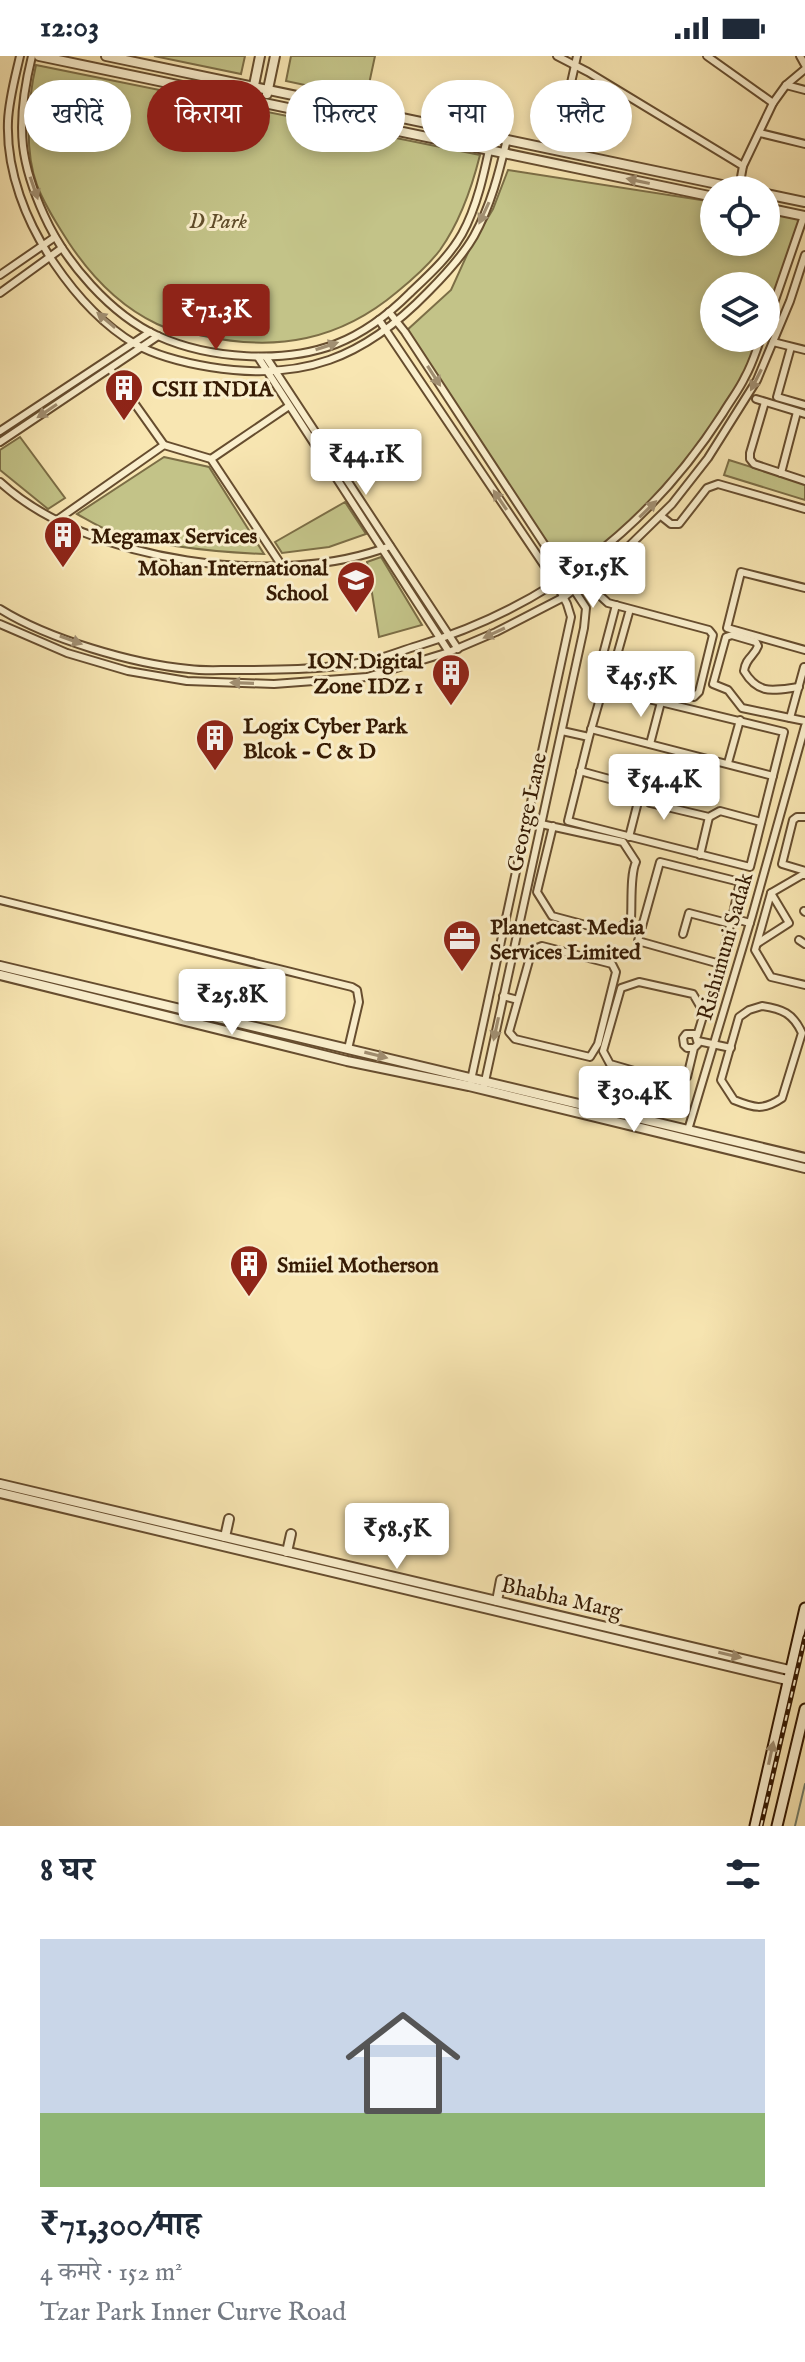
<!DOCTYPE html>
<html lang="hi">
<head>
<meta charset="utf-8">
<style>
  body { margin:0; font-family:"IM FELL English","Noto Serif Devanagari",serif; background:#f6f6f7; color:#1f2937; height:100vh; display:flex; flex-direction:column; font-size:30px; white-space:nowrap }
  * { box-sizing:border-box; margin:0 }
  p { font-size:26px; color:#747a83 }
  .icon { flex:none; width:44px; height:44px; fill:none; stroke:currentColor; stroke-width:2; stroke-linecap:round; stroke-linejoin:round }
  .map { position:relative; height:1770px; overflow:hidden }
  .side { display:flex; flex-direction:column; background:#fff; flex:1 }
  .side>* { flex:none }
  .hud { position:absolute; left:24px; top:24px; width:758px; height:72px; display:flex; gap:16px }
  .buttons { position:absolute; left:700px; top:120px; display:grid; gap:16px }
  .buttons a { display:grid; place-items:center; width:80px; height:80px; border-radius:50%; background:#fff; box-shadow:0 4px 12px #0003; font-size:40px }
  .price { position:absolute; translate:-50% -68px; padding:0 18px; border-radius:8px; background:#fff; color:#222; font-size:26px; line-height:52px; filter:drop-shadow(0 2px 4px #0008) }
  .price::after { content:''; position:absolute; left:50%; top:48px; width:24px; height:18px; margin-left:-12px; background:inherit; clip-path:polygon(0 0,100% 0,50% 100%) }
  .price.on { background:#8f2418; color:#fff }
  ul { padding:0; list-style:none }
  li { display:grid; align-content:center; gap:16px; height:424px; padding:0 40px }
  li+li { border-top:2px solid #e0e1e3 }
  li span { display:grid; place-items:center; height:248px; border-radius:0px; color:#555 }
  li>.icon { margin-inline-start:auto }
  span .icon { width:144px; height:144px; fill:#fffc; stroke-width:1 }
  li b { font-size:34px }
  h2 { display:flex; justify-content:space-between; align-items:center; height:96px; padding:0 40px; font-size:34px }
  .tag { padding:0 28px; border-radius:36px; background:#fff; box-shadow:0 4px 12px #0003; font-size:28px; line-height:72px }
  .tag.on { background:#8f2418; color:#fff }
  .status { display:flex; justify-content:space-between; align-items:center; height:56px; padding:0 40px; background:#fff; direction:ltr }
  .status svg { height:22px; fill:currentColor }
  .map>svg:first-child { display:block }
</style>
</head>
<body>
<div class="status"><b>12:03</b><svg viewBox="0 0 49 12"><path d="M0 12V9h3v3zM5 12V6h3v6zM10 12V3h3v9zM15 12V0h3v12zM26 1h20v11H26zM47 4h2v5h-2z"/></svg></div>
<div class="map">
<svg width="805" height="1770" viewBox="0 0 805 1770">
  <rect width="100%" height="100%" fill="#f8e6b2"/>
  <filter id="stains"><feTurbulence type="fractalNoise" baseFrequency=".0025" numOctaves="4"/><feColorMatrix values="0 0 0 0 .2 0 0 0 0 .09 0 0 0 0 .02 0 0 0 .5 -.17"/></filter>
  <radialGradient id="worn" r=".72"><stop offset=".6" stop-color="#630" stop-opacity="0"/><stop offset="1" stop-color="#630" stop-opacity=".3"/></radialGradient>
  <g fill="#c3c388" stroke="#7c6e46" stroke-width="2">
    <polygon points="154,0 245,0 241,18"/>
    <polygon points="291,0 375,0 366,42 286,25"/>
    <path d="M 36,9 L 480,99 C 472,131 460,166 440,194 C 428,210 413,223 397,236 C 340,284 277,296 204,280 C 189,277 171,275 157,268 C 121,251 91,220 69,187 C 57,168 45,150 37,129 C 24,94 28,44 36,9 Z"/>
    <polygon points="508,114 714,146 714,186 766,186 766,154 804,160 766,270 766,230 714,230 714,282 761,282 741,328 666,433 619,480 566,520 405,276 451,234 471,190 493,153"/>
    <polygon points="20,381 65,442 48,453 0,414 0,394"/>
    <path d="M 164,401 L 209,411 L 264,498 C 213,496 159,491 110,475 C 99,471 88,464 77,458 Z"/>
    <polygon points="729,404 805,428 805,444 724,419"/>
    <polygon points="345,446 366,478 329,491 282,497 275,486"/>
    <polygon points="381,501 422,569 379,581 367,506"/>
  </g>
  <g fill="none" stroke-linecap="round" stroke-linejoin="round">
    <polyline stroke="#737d6a" stroke-width="2" points="795,1770 805,1728"/>
    <defs>
      <g id="minor">
        <path d="M 20,0 C 15,22 9,43 8,65 C 6,115 26,166 54,207 C 75,238 103,269 135,288 C 157,300 186,307 210,311 C 302,326 364,302 428,236 C 445,219 462,201 474,180 C 491,149 499,117 507,83"/>
        <path d="M 32,0 C 25,28 20,62 23,90 C 26,115 34,137 44,159 C 65,206 111,259 158,280 C 209,303 284,308 336,288 C 364,277 389,258 410,237 C 429,219 449,201 462,178 C 478,149 485,113 492,80"/>
        <polyline points="557,0 588,16 743,110 739,132"/>
        <polyline points="707,0 773,47"/>
        <polyline points="800,0 805,9"/>
        <polyline points="786,29 805,34"/>
        <polyline points="760,77 805,88"/>
        <polyline points="556,94 577,0"/>
        <polyline points="743,110 773,47 786,29 805,13"/>
        <polyline points="0,219 55,181"/>
        <polyline points="0,237 62,192"/>
        <polyline points="389,256 405,276 586,552 584,572 484,1030"/>
        <polyline points="379,264 556,527 567,548 571,561 471,1024"/>
        <polyline points="766,270 804,160"/>
        <polyline points="773,286 805,294"/>
        <polyline points="791,291 777,341 805,349"/>
        <polyline points="258,301 449,596"/>
        <polyline points="266,301 458,593"/>
        <polyline points="110,313 164,389"/>
        <polyline points="756,343 805,358"/>
        <polyline points="765,346 750,397 750,403 754,408 805,425"/>
        <polyline points="0,375 150,276"/>
        <polyline points="0,386 158,280"/>
        <polyline points="211,403 289,350"/>
        <polyline points="781,417 797,356"/>
        <path d="M 0,426 C 88,507 281,533 390,490"/>
        <polyline points="661,460 671,468 679,468 707,432 718,428 805,453"/>
        <polyline points="57,464 164,389 211,403 282,510"/>
        <polyline points="584,525 608,547 709,574 713,579 699,636 694,641 614,619 612,617 630,553"/>
        <polyline points="805,532 741,516 727,572 805,594"/>
        <path d="M 0,553 C 48,583 133,608 189,613 C 203,615 218,614 232,614 C 274,614 322,614 364,606 C 382,603 400,595 417,590 C 547,551 650,471 723,357 C 730,345 739,334 745,321 C 752,309 756,295 761,282"/>
        <polyline points="0,568 67,597 128,615 187,625 274,628 367,621 449,596 496,576 564,541 625,494 672,448 708,402 757,324 790,245 805,199"/>
        <polyline points="602,602 616,549"/>
        <polyline points="804,611 790,662 805,665"/>
        <path d="M 790,662 L 742,652 L 728,634 L 713,628 L 726,581 L 732,579 L 756,586 L 758,590 C 754,601 746,601 744,615 C 759,640 774,634 799,631"/>
        <polyline points="591,673 773,720"/>
        <polyline points="562,675 589,681 603,632 784,676 750,811 568,765 589,681"/>
        <polyline points="650,688 661,646"/>
        <polyline points="728,707 740,664"/>
        <polyline points="580,715 624,727 650,747 709,761 720,755 761,766"/>
        <polyline points="805,761 797,761 793,764 782,808 805,815"/>
        <path d="M 541,768 L 623,786 L 636,806 C 630,818 632,847 631,863 L 619,872 L 608,875 L 552,860 L 537,836 L 553,770"/>
        <polyline points="629,781 640,738"/>
        <polyline points="700,799 709,761"/>
        <polyline points="805,819 802,819 771,837 755,894 771,921 805,929"/>
        <polyline points="0,844 352,931 357,934 359,946 348,993"/>
        <polyline points="804,855 805,856"/>
        <polyline points="732,862 740,826 660,806 638,885 720,908 732,862 750,867"/>
        <polyline points="683,878 689,857 731,868"/>
        <polyline points="799,884 805,888"/>
        <polyline points="758,887 789,867 771,837"/>
        <polyline points="503,940 518,944 532,894 542,890 612,908 616,916 598,988 590,1001 515,983 509,976 518,944"/>
        <path d="M 762,950 C 782,953 793,957 802,977 L 782,1042 C 763,1055 754,1052 734,1044 L 721,1024 L 739,961 L 749,954 Z"/>
        <polyline points="698,985 731,992"/>
        <polyline points="694,992 687,992 684,989 683,982 686,978 695,978 698,988 694,992 687,1021 672,1026 610,1008 603,995 621,932 639,926 693,938 704,957 697,980"/>
        <polyline points="688,1074 752,860 805,670"/>
      </g>
      <g id="tertiary">
        <polyline points="39,0 714,141"/>
        <polyline points="106,0 746,134"/>
        <polyline points="267,38 275,0"/>
        <polyline points="251,44 260,0"/>
        <polyline points="766,138 805,146"/>
        <polyline points="766,152 805,160"/>
        <polyline points="0,910 805,1102"/>
        <polyline points="0,919 347,1005 469,1030 805,1112"/>
        <polyline points="0,1428 789,1614"/>
        <polyline points="0,1437 787,1624"/>
        <polyline points="225,1481 229,1463"/>
        <polyline points="287,1496 291,1478"/>
        <polyline points="497,1545 501,1524"/>
      </g>
      <g id="secondary">
        <polyline points="755,1770 805,1552"/>
        <polyline points="777,1770 805,1653"/>
      </g>
    </defs>
    <use href="#minor" stroke="#664d2f" stroke-width="10"/>
    <use href="#tertiary" stroke="#664d2f" stroke-width="12"/>
    <use href="#secondary" stroke="#351a03" stroke-width="13"/>
    <use href="#minor" stroke="#faefcd" stroke-width="6"/>
    <use href="#tertiary" stroke="#faefcd" stroke-width="8"/>
    <use href="#secondary" stroke="#faefcd" stroke-width="9"/>
    <defs>
      <polyline id="rail" points="761,1770 805,1581"/>
    </defs>
    <use href="#rail" stroke="#351a03" stroke-width="5"/>
    <use href="#rail" stroke="#faefcd" stroke-width="2" stroke-dasharray="6" stroke-linecap="butt"/>
  </g>
  <defs><path id="oneway-solid" d="M-6-.8H1V-3.2L6.5 0L1 3.2V.8H-6Z" transform="scale(2)"/></defs>
  <g fill="#a18f72">
    <use href="#oneway-solid" transform="translate(638 125) rotate(-168)"/>
    <use href="#oneway-solid" transform="translate(34 132) rotate(71)"/>
    <use href="#oneway-solid" transform="translate(484 157) rotate(115)"/>
    <use href="#oneway-solid" transform="translate(106 264) rotate(-140)"/>
    <use href="#oneway-solid" transform="translate(327 290) rotate(-18)"/>
    <use href="#oneway-solid" transform="translate(434 320) rotate(57)"/>
    <use href="#oneway-solid" transform="translate(756 324) rotate(117)"/>
    <use href="#oneway-solid" transform="translate(47 355) rotate(146)"/>
    <use href="#oneway-solid" transform="translate(500 444) rotate(-124)"/>
    <use href="#oneway-solid" transform="translate(648 453) rotate(-44)"/>
    <use href="#oneway-solid" transform="translate(494 577) rotate(155)"/>
    <use href="#oneway-solid" transform="translate(71 584) rotate(20)"/>
    <use href="#oneway-solid" transform="translate(242 627) rotate(-178)"/>
    <use href="#oneway-solid" transform="translate(496 973) rotate(102)"/>
    <use href="#oneway-solid" transform="translate(376 999) rotate(14)"/>
    <use href="#oneway-solid" transform="translate(730 1599) rotate(13)"/>
    <use href="#oneway-solid" transform="translate(771 1697) rotate(-78)"/>
  </g>
  <defs>
    <symbol id="building-pin" viewBox="-11 -11 22 30"><path d="M0 17L-7.5 6A9.5 9.5 0 1 1 7.5 6Z" fill="#8f2418" stroke="#faefcd"/><path d="M-4-6H4V6H1V3H-1V6H-4ZM-2.5-4.3h1.7v1.8h-1.7ZM.8-4.3h1.7v1.8H.8ZM-2.5-1h1.7V.8h-1.7ZM.8-1h1.7V.8H.8Z" fill="#fff"/></symbol>
    <symbol id="school-pin" viewBox="-11 -11 22 30"><path d="M0 17L-7.5 6A9.5 9.5 0 1 1 7.5 6Z" fill="#8f2418" stroke="#faefcd"/><path d="M0-5L7-2L0 1L-7-2ZM-4 1L0 2.5L4 1V4Q0 6-4 4Z" fill="#fff"/></symbol>
    <symbol id="office-pin" viewBox="-11 -11 22 30"><path d="M0 17L-7.5 6A9.5 9.5 0 1 1 7.5 6Z" fill="#8f2418" stroke="#faefcd"/><path d="M-6-3h4V-5.5h4V-3h4V5H-6ZM-1-4.5V-3h2v-1.5ZM-6 0V1H6V0Z" fill="#fff"/></symbol>
  </defs>
  <g fill-rule="evenodd">
    <use href="#building-pin" x="102" y="310" width="44" height="60"/>
    <use href="#building-pin" x="41" y="457" width="44" height="60"/>
    <use href="#school-pin" x="334" y="502" width="44" height="60"/>
    <use href="#building-pin" x="429" y="595" width="44" height="60"/>
    <use href="#building-pin" x="193" y="660" width="44" height="60"/>
    <use href="#office-pin" x="440" y="861" width="44" height="60"/>
    <use href="#building-pin" x="227" y="1186" width="44" height="60"/>
  </g>
  <g text-anchor="middle" stroke-width="6" stroke-linejoin="round" paint-order="stroke">
    <g font-size="22" font-style="italic" fill="#604d2b" stroke="#faefcd">
      <text x="218" y="172">D Park</text>
    </g>
    <g font-size="22" font-weight="bold" fill="#351a03" stroke="#faefcd" text-anchor="start">
      <text x="152" y="340">CSII INDIA</text>
      <text x="91" y="487">Megamax Services</text>
      <text x="328" y="519" text-anchor="end">Mohan International<tspan x="328" dy="25">School</tspan></text>
      <text x="423" y="612" text-anchor="end">ION Digital<tspan x="423" dy="25">Zone IDZ 1</tspan></text>
      <text x="243" y="677">Logix Cyber Park<tspan x="243" dy="25">Blcok - C &amp; D</tspan></text>
      <text x="490" y="878">Planetcast Media<tspan x="490" dy="25">Services Limited</tspan></text>
      <text x="277" y="1216">Smiiel Motherson</text>
    </g>
    <g font-size="22" fill="#351a03" stroke="#faefcd">
      <text transform="translate(526 756) rotate(-78)" y="8">George Lane</text>
      <text transform="translate(724 890) rotate(-74)" y="8">Rishimuni Sadak</text>
      <text transform="translate(562 1541) rotate(13)" y="8">Bhabha Marg</text>
    </g>
  </g>
  <rect width="100%" height="100%" filter="url(#stains)"/>
  <rect width="100%" height="100%" fill="url(#worn)"/>
</svg>
<div class="buttons">
<a><svg class="icon" aria-label="locate" viewBox="0 0 24 24"><circle cx="12" cy="12" r="6"/><path d="M12 2v4M12 18v4M2 12h4M18 12h4"/></svg></a>
<a><svg class="icon" aria-label="layers" viewBox="0 0 24 24"><path d="M12 4l9 5-9 5-9-5zM3 14l9 5 9-5"/></svg></a>
</div>
<b class="price on" style="left:216px;top:296px">₹71.3K</b>
<b class="price" style="left:366px;top:441px">₹44.1K</b>
<b class="price" style="left:593px;top:554px">₹91.5K</b>
<b class="price" style="left:641px;top:663px">₹45.5K</b>
<b class="price" style="left:664px;top:766px">₹54.4K</b>
<b class="price" style="left:232px;top:981px">₹25.8K</b>
<b class="price" style="left:634px;top:1078px">₹30.4K</b>
<b class="price" style="left:397px;top:1515px">₹58.5K</b>
<div class="hud">
<a class="tag">खरीदें</a>
<a class="tag on">किराया</a>
<a class="tag">फ़िल्टर</a>
<a class="tag">नया</a>
<a class="tag">फ़्लैट</a>
</div>
</div>
<section class="side">
<h2>8 घर<svg class="icon" aria-label="filters" viewBox="0 0 24 24"><path d="M4 7h16M4 17h16"/><circle cx="9" cy="7" r="2"/><circle cx="15" cy="17" r="2"/></svg></h2>
<ul>
<li><span style="background:linear-gradient(#c9d6e8 70%,#8fb573 0)"><svg class="icon" aria-label="home" viewBox="0 0 24 24"><path d="M3 11l9-7 9 7M6 9v11h12V9"/></svg></span><div><b>₹71,300/माह</b><p>4 कमरे · 152 m²</p><p>Tzar Park Inner Curve Road</p></div></li>
</ul>
</section>
</body>
</html>
